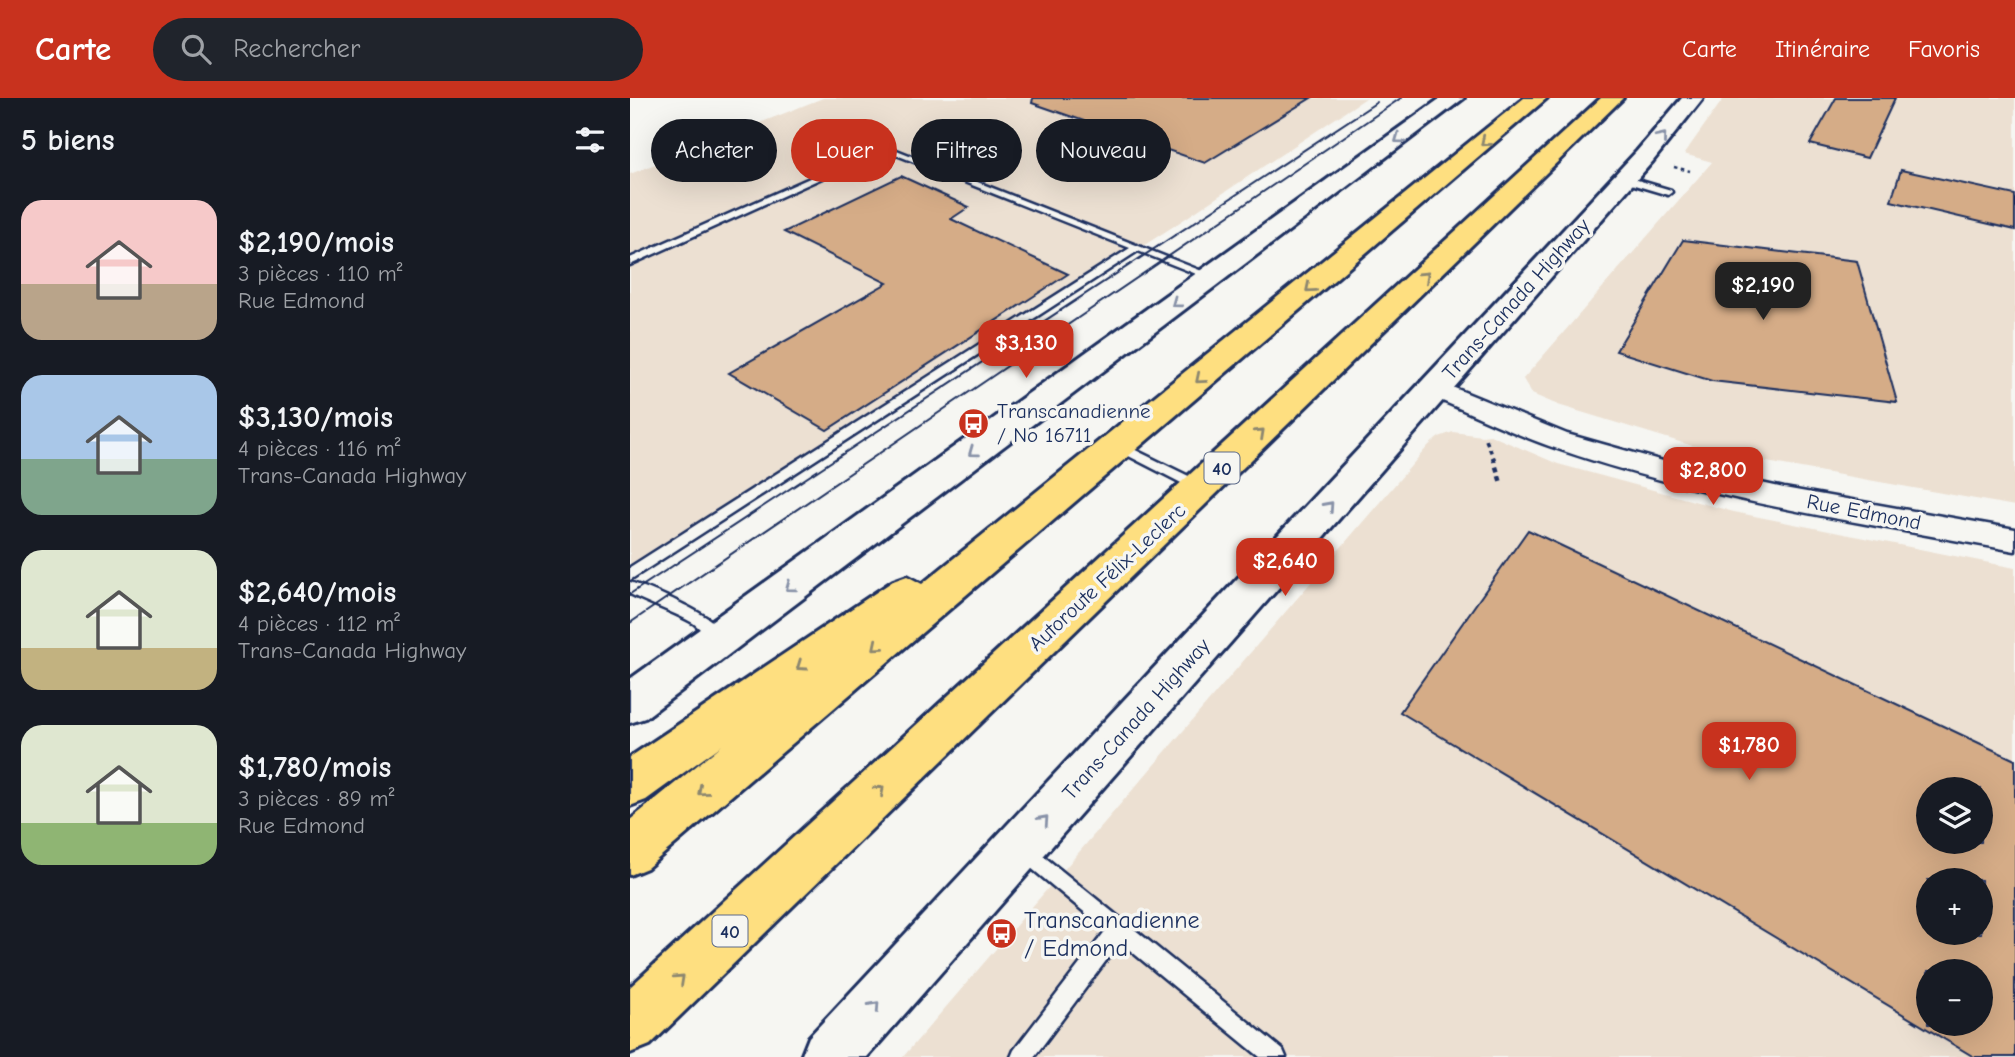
<!DOCTYPE html>
<html lang="fr">
<head>
<meta charset="utf-8">
<style>
  body { margin:0; font-family:"Comic Neue",sans-serif; background:#20242c; color:#f1f3f6; height:100vh; display:flex; flex-direction:column; font-size:26px; white-space:nowrap }
  * { box-sizing:border-box; margin:0 }
  p { font-size:23px; color:#9ea1a6 }
  .icon { flex:none; width:38px; height:38px; fill:none; stroke:currentColor; stroke-width:2; stroke-linecap:round; stroke-linejoin:round }
  .map { position:relative; flex:1; overflow:hidden }
  .side { display:flex; flex-direction:column; background:#171b24; width:630px }
  .side>* { flex:none }
  .hud { position:absolute; left:21px; top:21px; width:665px; height:63px; display:flex; gap:14px }
  .tools { position:absolute; left:1286px; top:679px; display:grid; gap:14px }
  .tools a { display:grid; place-items:center; width:77px; height:77px; border-radius:50%; background:#171b24; box-shadow:0 7px 28px #0002; font-size:35px }
  .price { position:absolute; translate:-50% -60px; padding:0 16px; border-radius:14px; background:#c8321e; color:#fff; font-size:23px; line-height:46px; filter:drop-shadow(0 2px 4px #0008) }
  .price::after { content:''; position:absolute; left:50%; top:42px; width:21px; height:16px; margin-left:-10px; background:inherit; clip-path:polygon(0 0,100% 0,50% 100%) }
  .price.current { background:#222; color:#fff }
  ul { padding:0; list-style:none }
  li { display:flex; align-items:center; gap:21px; height:175px; padding:0 21px }
  li span { display:grid; place-items:center; flex:none; width:196px; height:140px; border-radius:21px; color:#555 }
  li>.icon { margin-inline-start:auto }
  span .icon { width:84px; height:84px; fill:#fffc; stroke-width:1 }
  li b { font-size:30px }
  h2 { display:flex; justify-content:space-between; align-items:center; height:84px; padding:0 21px; font-size:30px }
  .tag { padding:0 24px; border-radius:32px; background:#171b24; box-shadow:0 7px 28px #0002; font-size:24px; line-height:63px }
  .tag.current { background:#c8321e; color:#fff }
  header { display:flex; align-items:center; gap:42px; box-sizing:border-box; height:98px; padding:0 35px; background:#c8321e; color:#fff }
  header strong { font-size:33px }
  nav { display:flex; gap:38px; margin-inline-start:auto; font-size:24px }
  .search { width:490px; height:63px; background:#20242c; display:flex; align-items:center; gap:18px; box-sizing:border-box; padding:0 24px; border-radius:38px; color:#9ea1a6; font-size:26px }
  main { display:flex; flex:1; min-height:0 }
  .map>svg:first-child { display:block }
</style>
</head>
<body>
<header>
<strong>Carte</strong>
<div class="search"><svg class="icon" aria-label="search" viewBox="0 0 24 24"><circle cx="10" cy="10" r="6"/><path d="M15 15l6 6"/></svg>Rechercher</div>
<nav><a>Carte</a><a>Itinéraire</a><a>Favoris</a></nav>
</header>
<main>
<section class="side">
<h2>5 biens<svg class="icon" aria-label="filters" viewBox="0 0 24 24"><path d="M4 7h16M4 17h16"/><circle cx="9" cy="7" r="2"/><circle cx="15" cy="17" r="2"/></svg></h2>
<ul>
<li><span style="background:linear-gradient(#f6c9c9 60%,#b9a48a 0)"><svg class="icon" aria-label="home" viewBox="0 0 24 24"><path d="M3 11l9-7 9 7M6 9v11h12V9"/></svg></span><div><b>$2,190/mois</b><p>3 pièces · 110 m²</p><p>Rue Edmond</p></div></li>
<li><span style="background:linear-gradient(#a9c7e8 60%,#7fa58c 0)"><svg class="icon" aria-label="home" viewBox="0 0 24 24"><path d="M3 11l9-7 9 7M6 9v11h12V9"/></svg></span><div><b>$3,130/mois</b><p>4 pièces · 116 m²</p><p>Trans-Canada Highway</p></div></li>
<li><span style="background:linear-gradient(#dfe7d0 70%,#c2b280 0)"><svg class="icon" aria-label="home" viewBox="0 0 24 24"><path d="M3 11l9-7 9 7M6 9v11h12V9"/></svg></span><div><b>$2,640/mois</b><p>4 pièces · 112 m²</p><p>Trans-Canada Highway</p></div></li>
<li><span style="background:linear-gradient(#dfe7d0 70%,#8fb573 0)"><svg class="icon" aria-label="home" viewBox="0 0 24 24"><path d="M3 11l9-7 9 7M6 9v11h12V9"/></svg></span><div><b>$1,780/mois</b><p>3 pièces · 89 m²</p><p>Rue Edmond</p></div></li>
</ul>
</section>
<div class="map">
<svg width="1385" height="959" viewBox="0 0 1385 959">
  <rect width="100%" height="100%" fill="#f6f6f2"/>
  <filter id="ink" filterUnits="userSpaceOnUse"><feTurbulence type="fractalNoise" baseFrequency=".0143" numOctaves="2"/><feDisplacementMap in="SourceGraphic" scale="14" xChannelSelector="R" yChannelSelector="G"/><feConvolveMatrix kernelMatrix="1 2 1 2 8 2 1 2 1" color-interpolation-filters="sRGB"/></filter>
  <g filter="url(#ink)">
    <g fill="#ece0d2" fill-rule="evenodd">
      <polygon points="193,0 736,0 544,128 0,479 0,76"/>
      <polygon points="1094,0 1385,0 1385,408 1086,355 928,307 902,296 893,281 1082,64 1054,56"/>
      <path d="M 823,334 L 852,338 L 860,337 L 928,366 L 1104,414 L 1385,470 L 1385,959 L 273,959 L 799,347 L 809,339 ZM 1298,691 L 1351,691 L 1351,744 L 1298,744 ZM 1298,782 L 1351,782 L 1351,835 L 1298,835 ZM 1298,873 L 1351,873 L 1351,926 L 1298,926 Z"/>
    </g>
    <g fill="#d5ac87" stroke="#1b2f5e" stroke-width="2" fill-rule="evenodd">
      <polygon points="403,0 681,0 575,65 402,5"/>
      <polygon points="1206,0 1265,0 1237,60 1180,46"/>
      <polygon points="1271,72 1385,97 1385,132 1261,103"/>
      <polygon points="271,78 339,109 321,121 438,176 197,332 99,275 257,185 154,134"/>
      <polygon points="1053,142 1227,163 1267,304 1082,283 986,253"/>
      <path d="M 898,432 L 1385,662 L 1385,959 L 1344,959 L 770,614 ZM 1298,691 L 1351,691 L 1351,744 L 1298,744 ZM 1298,782 L 1351,782 L 1351,835 L 1298,835 ZM 1298,873 L 1351,873 L 1351,926 L 1298,926 Z"/>
    </g>
    <g fill="none" stroke-linecap="round" stroke-linejoin="round">
      <defs>
        <g id="lane">
          <polygon points="254,47 587,179 579,181 508,153 0,482 0,469 500,150 254,52 0,167 0,160"/>
          <polygon points="994,78 1041,92 1042,94 1038,97 991,83 991,79"/>
          <polygon points="489,344 575,386 576,389 575,392 565,392 485,351 483,348 485,345"/>
          <path d="M 0,484 C 24,492 87,518 98,539 L 96,543 C 83,548 73,532 63,525 C 44,514 20,506 0,496 Z"/>
          <polygon points="395,745 401,748 490,820 497,822 498,826 653,952 656,959 630,959 490,844 404,959 381,959 384,952 476,832 389,760 386,754 389,748"/>
        </g>
        <path id="street" d="M 805,282 L 937,336 L 1040,365 L 1154,390 L 1385,431 L 1385,453 C 1229,424 1069,401 919,348 C 877,333 837,313 796,296 L 793,290 L 796,284 Z"/>
        <g id="secondary">
          <polygon points="811,0 834,0 15,620 0,625 0,581"/>
          <polygon points="1052,0 1073,0 1023,63 237,959 171,959 179,939 1007,53"/>
        </g>
        <g id="highway">
          <polygon points="894,0 917,0 17,770 0,777 0,722 92,647 16,702 0,708 0,659 263,483 277,478 292,486"/>
          <polygon points="971,0 993,0 20,947 0,955 0,889"/>
        </g>
      </defs>
      <use href="#lane" stroke="#1b2f5e" stroke-width="5"/>
      <use href="#street" stroke="#1b2f5e" stroke-width="5"/>
      <use href="#secondary" stroke="#1b2f5e" stroke-width="6"/>
      <use href="#highway" stroke="#1b2f5e" stroke-width="6"/>
      <polyline stroke="#1b2f5e" stroke-width="2.5" stroke-dasharray="3.5 3.5" stroke-linecap="butt" points="1044,69 1060,73"/>
      <polyline stroke="#1b2f5e" stroke-width="3.5" stroke-dasharray="4.5 4.5" stroke-linecap="butt" points="856,342 864,361"/>
      <polyline stroke="#1b2f5e" stroke-width="4.5" stroke-dasharray="5 5" stroke-linecap="butt" points="863,359 871,385"/>
      <use href="#lane" fill="#f6f6f2" fill-rule="evenodd"/>
      <use href="#street" fill="#f6f6f2" fill-rule="evenodd"/>
      <use href="#secondary" fill="#f6f6f2" fill-rule="evenodd"/>
      <use href="#highway" fill="#fedf80" fill-rule="evenodd"/>
      <g stroke="#1b2f5e" stroke-width="2">
        <polyline points="0,496 747,4"/>
        <polyline points="0,525 771,0"/>
      </g>
    </g>
    <defs><path id="oneway-chevron" d="M-2-3.5L2.5 0L-2 3.5" fill="none" stroke-width="1.6" stroke-linecap="round" stroke-linejoin="round" transform="scale(1.75)"/></defs>
    <g stroke="#8892a8">
      <use href="#oneway-chevron" transform="translate(1032 39) rotate(-50)"/>
      <use href="#oneway-chevron" transform="translate(769 41) rotate(144)"/>
      <use href="#oneway-chevron" transform="translate(546 205) rotate(144)"/>
      <use href="#oneway-chevron" transform="translate(343 354) rotate(144)"/>
      <use href="#oneway-chevron" transform="translate(699 408) rotate(-48)"/>
      <use href="#oneway-chevron" transform="translate(160 489) rotate(144)"/>
      <use href="#oneway-chevron" transform="translate(414 722) rotate(-48)"/>
      <use href="#oneway-chevron" transform="translate(245 908) rotate(-48)"/>
    </g>
    <g stroke="#8c876f">
      <use href="#oneway-chevron" transform="translate(855 44) rotate(140)"/>
      <use href="#oneway-chevron" transform="translate(795 178) rotate(-43)"/>
      <use href="#oneway-chevron" transform="translate(680 190) rotate(140)"/>
      <use href="#oneway-chevron" transform="translate(570 281) rotate(140)"/>
      <use href="#oneway-chevron" transform="translate(630 335) rotate(-43)"/>
      <use href="#oneway-chevron" transform="translate(247 548) rotate(140)"/>
      <use href="#oneway-chevron" transform="translate(171 568) rotate(145)"/>
      <use href="#oneway-chevron" transform="translate(250 692) rotate(-43)"/>
      <use href="#oneway-chevron" transform="translate(72 693) rotate(140)"/>
      <use href="#oneway-chevron" transform="translate(50 881) rotate(-43)"/>
    </g>
  </g>
  <defs>
    <symbol id="bus-disc" viewBox="-11 -11 22 22"><circle r="9.5" fill="#c8321e" stroke="#f6f6f2"/><path d="M-5-6H5V4H4V6H2V4H-2V6H-4V4H-5ZM-3.5-4V0h7V-4ZM-3.5 1.2v1.5H-2V1.2ZM2 1.2v1.5H3.5V1.2Z" fill="#fff"/></symbol>
  </defs>
  <g fill-rule="evenodd">
    <use href="#bus-disc" x="326" y="308" width="35" height="35"/>
    <use href="#bus-disc" x="354" y="818" width="35" height="35"/>
  </g>
  <g text-anchor="middle" stroke-width="7" stroke-linejoin="round" paint-order="stroke">
    <g fill="#f6f6f2" stroke="#5d6b8a" stroke-width="2">
      <rect x="574.5" y="354.5" width="35" height="31" rx="5"/>
      <rect x="82.5" y="817.5" width="35" height="31" rx="5"/>
    </g>
    <g font-size="19" font-weight="bold" fill="#1b2f5e">
      <text x="592" y="377">40</text>
      <text x="100" y="840">40</text>
    </g>
    <g font-size="21" fill="#1b2f5e" stroke="#f6f6f2">
      <text transform="translate(886 201) rotate(-48)" y="7">Trans-Canada Highway</text>
      <text transform="translate(1234 414) rotate(11)" y="7">Rue Edmond</text>
      <text transform="translate(477 479) rotate(-43)" y="7">Autoroute Félix-Leclerc</text>
      <text transform="translate(506 621) rotate(-48)" y="7">Trans-Canada Highway</text>
    </g>
    <g font-size="21" fill="#1b2f5e" stroke="#f6f6f2" text-anchor="start">
      <text x="367" y="320">Transcanadienne<tspan x="367" dy="24">/ No 16711</tspan></text>
    </g>
    <g font-size="24" fill="#1b2f5e" stroke="#f6f6f2" text-anchor="start">
      <text x="394" y="830">Transcanadienne<tspan x="394" dy="28">/ Edmond</tspan></text>
    </g>
  </g>
</svg>
<div class="tools">
<a><svg class="icon" aria-label="layers" viewBox="0 0 24 24"><path d="M12 4l9 5-9 5-9-5zM3 14l9 5 9-5"/></svg></a>
<a>+</a>
<a>−</a>
</div>
<b class="price current" style="left:1133px;top:224px">$2,190</b>
<b class="price" style="left:396px;top:282px">$3,130</b>
<b class="price" style="left:1083px;top:409px">$2,800</b>
<b class="price" style="left:655px;top:500px">$2,640</b>
<b class="price" style="left:1119px;top:684px">$1,780</b>
<div class="hud">
<a class="tag">Acheter</a>
<a class="tag current">Louer</a>
<a class="tag">Filtres</a>
<a class="tag">Nouveau</a>
</div>
</div>
</main>
</body>
</html>
